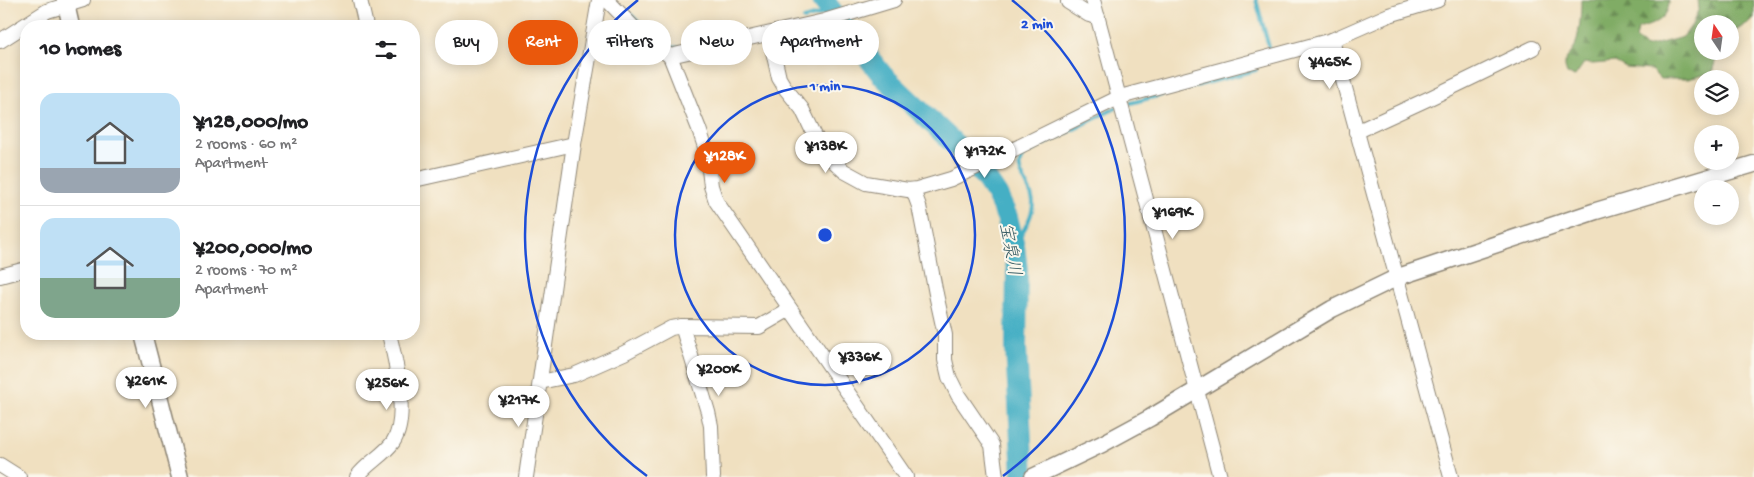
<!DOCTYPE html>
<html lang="en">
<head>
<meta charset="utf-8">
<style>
  body { margin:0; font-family:"Gochi Hand","Klee One",sans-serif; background:#f2f2f2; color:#202124; height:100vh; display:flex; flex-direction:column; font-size:19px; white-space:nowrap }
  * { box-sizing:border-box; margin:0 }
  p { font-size:16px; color:#757577 }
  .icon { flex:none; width:28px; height:28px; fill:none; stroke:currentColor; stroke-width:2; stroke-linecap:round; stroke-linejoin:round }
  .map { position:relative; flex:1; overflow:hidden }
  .panel { position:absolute; left:20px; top:20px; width:400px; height:320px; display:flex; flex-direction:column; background:#fff; border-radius:20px; box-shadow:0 2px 12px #0003 }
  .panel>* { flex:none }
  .banner { position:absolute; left:435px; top:20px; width:475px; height:45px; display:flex; gap:10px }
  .needle { width:32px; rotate:347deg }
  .tools { position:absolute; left:1694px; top:15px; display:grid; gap:10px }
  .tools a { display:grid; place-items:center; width:45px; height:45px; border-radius:50%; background:#fff; box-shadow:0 2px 12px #0003; font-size:25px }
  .price { position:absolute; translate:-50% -42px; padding:0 11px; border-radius:18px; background:#fff; color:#222; font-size:16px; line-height:32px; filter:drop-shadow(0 1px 2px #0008) }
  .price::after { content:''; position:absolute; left:50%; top:30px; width:15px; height:11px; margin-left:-8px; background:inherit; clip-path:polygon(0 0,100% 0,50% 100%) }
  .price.selected { background:#ea580c; color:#fff }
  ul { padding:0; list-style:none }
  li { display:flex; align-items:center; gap:15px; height:125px; padding:0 20px }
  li+li { border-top:1px solid #e0e0e0 }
  li span { display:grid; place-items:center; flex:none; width:140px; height:100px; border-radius:15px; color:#555 }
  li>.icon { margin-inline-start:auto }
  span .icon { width:60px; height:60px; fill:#fffc; stroke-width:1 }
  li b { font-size:21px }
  h2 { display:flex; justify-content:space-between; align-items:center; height:60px; padding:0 20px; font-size:21px }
  .tag { padding:0 18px; border-radius:22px; background:#fff; box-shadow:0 2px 12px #0003; font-size:18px; line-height:45px }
  .tag.selected { background:#ea580c; color:#fff }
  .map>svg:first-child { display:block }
</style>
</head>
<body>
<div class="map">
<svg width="1754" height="477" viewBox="0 0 1754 477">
  <defs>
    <pattern id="forest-firs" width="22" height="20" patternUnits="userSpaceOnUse" patternTransform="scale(1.25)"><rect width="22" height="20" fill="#80ac65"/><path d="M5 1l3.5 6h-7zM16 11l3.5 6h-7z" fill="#698c53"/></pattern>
  </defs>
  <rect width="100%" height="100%" fill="#fbf7ec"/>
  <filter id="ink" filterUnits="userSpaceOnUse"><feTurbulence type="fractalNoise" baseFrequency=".02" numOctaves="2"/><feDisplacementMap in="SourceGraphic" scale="10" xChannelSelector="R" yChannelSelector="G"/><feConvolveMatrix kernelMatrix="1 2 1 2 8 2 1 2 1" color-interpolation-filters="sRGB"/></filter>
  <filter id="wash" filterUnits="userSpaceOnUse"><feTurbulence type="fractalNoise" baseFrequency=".0096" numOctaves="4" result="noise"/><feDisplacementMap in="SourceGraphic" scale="20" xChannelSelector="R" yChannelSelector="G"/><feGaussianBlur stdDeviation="1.12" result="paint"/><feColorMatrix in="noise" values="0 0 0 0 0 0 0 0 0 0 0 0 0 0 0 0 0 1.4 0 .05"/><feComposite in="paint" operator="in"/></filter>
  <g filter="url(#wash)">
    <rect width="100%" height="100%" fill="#f0e0c0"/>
    <path fill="url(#forest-firs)" stroke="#566c48" d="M 1581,0 L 1669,0 C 1669,20 1654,24 1638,29 L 1636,39 L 1646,47 L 1683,37 L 1692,25 L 1699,8 L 1698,0 L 1754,0 L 1754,19 L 1737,30 L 1730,39 L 1730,24 L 1702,24 L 1702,51 L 1721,51 L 1715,62 L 1712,73 L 1688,79 L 1660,79 L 1651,70 L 1626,68 L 1615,62 L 1593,64 L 1584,63 L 1575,76 L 1567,74 C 1560,55 1573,58 1576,43 C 1580,30 1581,13 1581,0 Z"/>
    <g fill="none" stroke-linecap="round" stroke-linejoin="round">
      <g stroke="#45afc4" stroke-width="4">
        <polyline points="1256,0 1270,51 1268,52"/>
        <path d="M 628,12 C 643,26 659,47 680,48"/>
        <polyline points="804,19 832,11"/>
        <polyline points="1131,103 1256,70"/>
        <path d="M 1014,246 C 1021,234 1033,218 1033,203 C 1033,186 1009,169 1025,154 L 1116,108"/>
      </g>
      <polyline stroke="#45afc4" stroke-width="22" points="823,0 883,76 962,151 985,177 997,195 1007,217 1014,246 1017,270 1016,348 1023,477"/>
    </g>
  </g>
  <g filter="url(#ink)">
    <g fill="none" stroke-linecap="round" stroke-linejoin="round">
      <defs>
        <g id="minor">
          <polyline points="360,0 366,26"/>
          <polyline points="607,0 638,32 658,48 670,56 699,129 707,153 711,186 716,201 906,477"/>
          <polyline points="1093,0 1220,477"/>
          <polyline points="1068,2 1089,15 1098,17"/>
          <polyline points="769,34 779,78 785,88 802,109 818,142 826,154 844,171 866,183 908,190 917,189 951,179 992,160 1120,97 1332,40 1389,15 1438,0"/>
          <polyline points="1332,40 1451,477"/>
          <polyline points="0,41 47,11 83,0"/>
          <polyline points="670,56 824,21 894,0"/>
          <polyline points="1356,132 1432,97 1533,48"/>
          <polyline points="414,180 574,144"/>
          <polyline points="913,190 919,206 936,294 945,335 945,360 949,377 958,395 992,445 996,477"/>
          <polyline points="0,276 26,269"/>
          <polyline points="682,326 708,412 711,426 713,477"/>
          <polyline points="540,382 574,375 624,353 671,328 682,326 759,327 790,309"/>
          <polyline points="0,465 19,477"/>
          <path d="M 357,477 C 367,463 383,456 393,442 C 409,419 396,361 389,334"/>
          <polyline points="526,477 574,144 599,0"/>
        </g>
        <g id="tertiary">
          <polyline points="65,0 71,26"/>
          <polyline points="143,334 180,477"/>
          <polyline points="1033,477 1102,444 1150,418 1332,309 1398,277 1596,211 1754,164"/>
        </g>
      </defs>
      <use href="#minor" stroke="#8e8676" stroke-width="16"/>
      <use href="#tertiary" stroke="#8e8676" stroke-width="19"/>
      <use href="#minor" stroke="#fff" stroke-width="14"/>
      <use href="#tertiary" stroke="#fff" stroke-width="16"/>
    </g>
  </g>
  <g fill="none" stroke="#1d4ed8" stroke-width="2.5">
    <circle cx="825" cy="235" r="150"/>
    <path d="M647 476A300 300 0 0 1 638 0M1012 0A300 300 0 0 1 1003 476"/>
  </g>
  <g text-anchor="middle" stroke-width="4" stroke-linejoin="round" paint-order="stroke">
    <g font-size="18" font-style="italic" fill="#345961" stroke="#fbf7ec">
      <text transform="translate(1011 249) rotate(80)" y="6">宝泉川</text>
    </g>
  </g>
  <circle cx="825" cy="235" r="8" fill="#1d4ed8" stroke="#fbf7ec" stroke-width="2.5"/>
  <g font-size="15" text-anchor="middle" font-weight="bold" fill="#1d4ed8" stroke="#fbf7ec" stroke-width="4" stroke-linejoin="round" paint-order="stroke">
    <text x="1037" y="28">2 min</text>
    <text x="825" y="90">1 min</text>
  </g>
</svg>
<div class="tools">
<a><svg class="needle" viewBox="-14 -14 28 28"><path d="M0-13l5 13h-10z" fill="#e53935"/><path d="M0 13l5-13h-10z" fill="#757577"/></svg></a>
<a><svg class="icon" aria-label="layers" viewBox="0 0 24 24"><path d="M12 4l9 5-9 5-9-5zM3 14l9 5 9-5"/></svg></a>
<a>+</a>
<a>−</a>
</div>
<b class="price" style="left:1330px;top:90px">¥465K</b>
<b class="price" style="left:826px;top:174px">¥138K</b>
<b class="price" style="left:985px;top:179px">¥172K</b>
<b class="price selected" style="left:725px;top:184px">¥128K</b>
<b class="price" style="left:1173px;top:240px">¥169K</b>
<b class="price" style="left:860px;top:385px">¥336K</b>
<b class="price" style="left:719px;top:397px">¥200K</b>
<b class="price" style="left:146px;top:409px">¥261K</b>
<b class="price" style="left:387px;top:411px">¥256K</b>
<b class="price" style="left:519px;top:428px">¥217K</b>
<div class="banner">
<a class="tag">Buy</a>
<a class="tag selected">Rent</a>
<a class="tag">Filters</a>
<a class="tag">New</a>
<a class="tag">Apartment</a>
</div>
<section class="panel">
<h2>10 homes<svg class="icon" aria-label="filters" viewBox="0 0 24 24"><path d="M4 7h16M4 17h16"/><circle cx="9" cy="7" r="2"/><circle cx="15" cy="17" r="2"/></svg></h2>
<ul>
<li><span style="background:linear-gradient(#bfe0f5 75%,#9aa5b1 0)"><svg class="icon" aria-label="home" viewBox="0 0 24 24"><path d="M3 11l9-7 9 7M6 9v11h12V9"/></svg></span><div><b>¥128,000/mo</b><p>2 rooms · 60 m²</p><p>Apartment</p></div></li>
<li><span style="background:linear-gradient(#bfe0f5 60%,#7fa58c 0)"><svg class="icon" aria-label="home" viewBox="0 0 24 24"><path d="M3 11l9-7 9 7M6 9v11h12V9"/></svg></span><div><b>¥200,000/mo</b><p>2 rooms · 70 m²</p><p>Apartment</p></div></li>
</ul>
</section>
</div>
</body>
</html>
